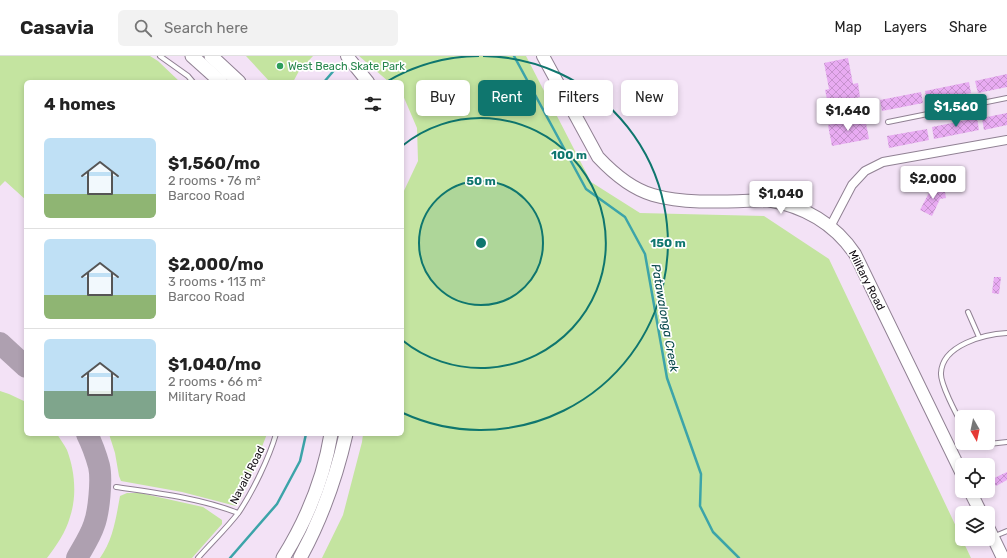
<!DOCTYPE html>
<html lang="en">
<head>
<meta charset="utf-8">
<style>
  body { margin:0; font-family:Rubik,sans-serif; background:#f2f2f2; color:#222; height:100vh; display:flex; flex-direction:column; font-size:15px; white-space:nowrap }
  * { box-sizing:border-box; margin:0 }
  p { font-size:13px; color:#767676 }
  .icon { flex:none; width:22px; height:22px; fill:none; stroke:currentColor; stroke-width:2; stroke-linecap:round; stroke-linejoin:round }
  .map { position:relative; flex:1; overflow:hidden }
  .sheet { position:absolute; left:24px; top:24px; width:380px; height:356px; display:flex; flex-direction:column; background:#fff; border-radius:6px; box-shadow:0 2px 6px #0003 }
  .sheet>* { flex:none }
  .top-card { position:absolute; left:416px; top:24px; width:380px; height:36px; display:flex; gap:8px }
  .needle { width:26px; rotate:171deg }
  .buttons { position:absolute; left:955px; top:354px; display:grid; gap:8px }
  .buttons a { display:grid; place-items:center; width:40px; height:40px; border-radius:6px; background:#fff; box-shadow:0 2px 6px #0003; font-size:20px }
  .price { position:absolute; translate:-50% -34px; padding:0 9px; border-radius:4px; background:#fff; color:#222; font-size:13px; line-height:26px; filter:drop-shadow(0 1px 2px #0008) }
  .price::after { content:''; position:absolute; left:50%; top:24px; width:12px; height:9px; margin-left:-6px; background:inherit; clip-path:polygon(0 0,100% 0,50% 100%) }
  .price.active { background:#0f766e; color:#fff }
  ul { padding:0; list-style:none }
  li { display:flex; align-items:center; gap:12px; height:100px; padding:0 20px }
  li+li { border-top:1px solid #e0e0e0 }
  li span { display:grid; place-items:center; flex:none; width:112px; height:80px; border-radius:6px; color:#555 }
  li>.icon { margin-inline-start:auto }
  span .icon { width:48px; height:48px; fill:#fffc; stroke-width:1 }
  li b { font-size:17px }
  h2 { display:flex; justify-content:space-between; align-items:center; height:48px; padding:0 20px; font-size:17px }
  .pill { padding:0 14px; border-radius:6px; background:#fff; box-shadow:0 2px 6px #0003; font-size:14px; line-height:36px }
  .pill.active { background:#0f766e; color:#fff }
  header { display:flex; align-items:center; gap:24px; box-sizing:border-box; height:56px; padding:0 20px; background:#fff; border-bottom:1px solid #e0e0e0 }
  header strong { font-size:19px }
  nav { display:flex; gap:22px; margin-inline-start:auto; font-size:14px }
  .search { width:280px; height:36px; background:#f2f2f2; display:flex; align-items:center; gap:10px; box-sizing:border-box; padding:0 14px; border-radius:6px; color:#767676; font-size:15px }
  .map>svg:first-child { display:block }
</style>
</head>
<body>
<header>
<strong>Casavia</strong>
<div class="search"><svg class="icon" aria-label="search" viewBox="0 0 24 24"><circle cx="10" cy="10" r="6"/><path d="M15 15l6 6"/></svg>Search here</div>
<nav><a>Map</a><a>Layers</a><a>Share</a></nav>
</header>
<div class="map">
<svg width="1007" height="502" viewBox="0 0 1007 502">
  <defs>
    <pattern id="building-cross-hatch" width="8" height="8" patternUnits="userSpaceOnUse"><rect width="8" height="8" fill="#e8abf2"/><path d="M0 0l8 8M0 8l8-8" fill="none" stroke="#c692ce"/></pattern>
  </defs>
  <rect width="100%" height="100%" fill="#f3e2f6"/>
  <g fill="#c4e4a0">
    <polygon points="0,0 150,0 158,5 180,26 26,26 26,144 5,125 0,130"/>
    <polygon points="246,0 313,0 299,15 293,26 270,26"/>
    <polygon points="359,0 526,0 591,126 640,157 764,160 829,203 971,502 322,502 343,459 362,386 363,378 402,378 402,139 418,105 417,72 402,37 402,26 389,26"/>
    <path d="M 0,335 L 9,338 L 26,346 L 26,378 L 57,378 C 60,383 64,388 67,394 C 75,415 77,440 70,461 C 66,476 56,490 47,502 L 0,502 Z"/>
    <polygon points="109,378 267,378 242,441 236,450 182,436 121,425 119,420 115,397"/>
    <path d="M 127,437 L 140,437 L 203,451 L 222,464 L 222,468 L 192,502 L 100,502 C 113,484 116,462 120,440 Z"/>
  </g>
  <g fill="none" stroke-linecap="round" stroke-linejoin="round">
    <g stroke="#3ca4a9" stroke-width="2.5">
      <polyline points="514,0 586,133 625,161 645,198 667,322 701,418 700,450 713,476 739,502"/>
      <polyline points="324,26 336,12"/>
      <polyline points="230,502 277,448 300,405 306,378"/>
    </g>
    <g stroke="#aea0b0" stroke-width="22">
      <polyline points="0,287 26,311"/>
      <path d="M 77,502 C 83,491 90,481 94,469 C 99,456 102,423 99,410 C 96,399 92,388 87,378"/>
    </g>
  </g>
  <g fill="url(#building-cross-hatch)">
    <polygon points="848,2 853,28 858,27 860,41 828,48 825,34 829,33 824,7"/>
    <polygon points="1007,18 1007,31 978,37 975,25"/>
    <polygon points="969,26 971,37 927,46 925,35"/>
    <polygon points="921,36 923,47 882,55 880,44"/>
    <polygon points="1007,57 1007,69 984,74 982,62"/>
    <polygon points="865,62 869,83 832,90 828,69"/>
    <polygon points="977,62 979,74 934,83 932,71"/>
    <polygon points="927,73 929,84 889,92 887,80"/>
    <polygon points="944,130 946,142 940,143 932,160 920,154 931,133"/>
    <polygon points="994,221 1001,221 999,238 992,237"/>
    <polygon points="1007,416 1007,424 996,430 992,423"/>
  </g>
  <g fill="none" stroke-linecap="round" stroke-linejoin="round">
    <defs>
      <g id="lane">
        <polyline points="160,0 188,20 193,26"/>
        <polyline points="888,66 1007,42"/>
        <polyline points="968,256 979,281"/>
        <path d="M 962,368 C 956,358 940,327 941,317 C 942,289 985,278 1007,277"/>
        <polyline points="982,387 989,388 1007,386"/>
        <path d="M 116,431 C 157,437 199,442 238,457"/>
        <polyline points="995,480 1007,475"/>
        <path d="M 198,502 C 211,487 227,472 239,456 C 253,435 269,402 276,378"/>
      </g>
      <polyline id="street" points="830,171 852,129 865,115 883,106 1007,84"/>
      <g id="secondary">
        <polyline points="347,0 368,26"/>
        <path d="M 543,0 L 598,101 C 613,117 632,133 653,139 C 687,149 731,145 767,144 C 803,150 834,167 855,198 L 962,418"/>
        <polyline points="970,435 981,457"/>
        <polyline points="988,471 1003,502"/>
      </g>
      <g id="primary">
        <polyline points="192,0 221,26"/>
        <polyline points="211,0 239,26"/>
        <path d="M 283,502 C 306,465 324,421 331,378"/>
        <path d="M 300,502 C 322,462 336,422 346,378"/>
      </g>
    </defs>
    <use href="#lane" stroke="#908193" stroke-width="6"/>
    <use href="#street" stroke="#908193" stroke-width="10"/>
    <use href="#secondary" stroke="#908193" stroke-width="14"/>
    <use href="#primary" stroke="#908193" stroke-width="15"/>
    <use href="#lane" stroke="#fff" stroke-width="4"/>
    <use href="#street" stroke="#fff" stroke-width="8"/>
    <use href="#secondary" stroke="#fff" stroke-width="12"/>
    <use href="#primary" stroke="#fff" stroke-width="13"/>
  </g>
  <circle cx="481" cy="187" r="62" fill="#0f766e" fill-opacity=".12"/>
  <g fill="none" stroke="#0f766e" stroke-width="2">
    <circle cx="481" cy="187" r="62"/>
    <path d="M402 90A125 125 0 1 1 402 284"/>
    <path d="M386 26A187 187 0 0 1 479 0M483 0A187 187 0 1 1 403 357"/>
  </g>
  <circle fill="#2e9e5b" stroke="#fff" stroke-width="1.5" cx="280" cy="10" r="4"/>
  <g text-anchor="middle" stroke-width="3.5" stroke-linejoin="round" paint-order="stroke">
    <g font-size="11" fill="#27864d" stroke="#fff" text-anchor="start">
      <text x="288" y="14">West Beach Skate Park</text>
    </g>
    <g font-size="11" fill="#100b11" stroke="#fff">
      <text transform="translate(867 224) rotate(63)" y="4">Military Road</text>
      <text transform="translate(247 419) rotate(-63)" y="4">Navaid Road</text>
    </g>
    <g font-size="12" font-style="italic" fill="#024447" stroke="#fff">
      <text transform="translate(665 262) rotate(80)" y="4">Patawalonga Creek</text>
    </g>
  </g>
  <circle cx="481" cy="187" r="6" fill="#0f766e" stroke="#fff" stroke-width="2"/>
  <g font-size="12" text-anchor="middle" font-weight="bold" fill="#0f766e" stroke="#fff" stroke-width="3.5" stroke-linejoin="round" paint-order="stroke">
    <text x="569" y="103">100 m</text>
    <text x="481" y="129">50 m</text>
    <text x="668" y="191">150 m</text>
  </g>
</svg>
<div class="buttons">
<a><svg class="needle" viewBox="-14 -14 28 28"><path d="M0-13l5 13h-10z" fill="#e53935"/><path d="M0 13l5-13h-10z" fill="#767676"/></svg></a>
<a><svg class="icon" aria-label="locate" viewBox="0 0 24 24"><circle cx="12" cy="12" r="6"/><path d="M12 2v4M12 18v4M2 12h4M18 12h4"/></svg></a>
<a><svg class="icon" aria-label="layers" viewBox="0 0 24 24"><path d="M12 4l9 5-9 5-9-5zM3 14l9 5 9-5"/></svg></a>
</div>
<b class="price active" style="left:956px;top:72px">$1,560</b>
<b class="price" style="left:848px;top:76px">$1,640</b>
<b class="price" style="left:933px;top:144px">$2,000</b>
<b class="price" style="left:781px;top:159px">$1,040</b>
<div class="top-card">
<a class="pill">Buy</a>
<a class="pill active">Rent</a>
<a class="pill">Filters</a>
<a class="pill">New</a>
</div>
<section class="sheet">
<h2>4 homes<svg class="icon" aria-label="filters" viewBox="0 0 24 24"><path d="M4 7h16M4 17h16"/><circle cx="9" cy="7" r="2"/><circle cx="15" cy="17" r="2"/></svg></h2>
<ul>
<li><span style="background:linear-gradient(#bfe0f5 70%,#8fb573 0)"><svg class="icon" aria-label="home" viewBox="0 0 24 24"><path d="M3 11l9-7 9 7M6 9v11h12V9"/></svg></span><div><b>$1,560/mo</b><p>2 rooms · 76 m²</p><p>Barcoo Road</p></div></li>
<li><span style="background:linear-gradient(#bfe0f5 70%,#8fb573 0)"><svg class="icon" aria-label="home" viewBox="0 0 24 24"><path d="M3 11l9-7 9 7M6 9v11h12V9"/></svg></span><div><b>$2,000/mo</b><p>3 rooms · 113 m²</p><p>Barcoo Road</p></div></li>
<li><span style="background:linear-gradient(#bfe0f5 65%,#7fa58c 0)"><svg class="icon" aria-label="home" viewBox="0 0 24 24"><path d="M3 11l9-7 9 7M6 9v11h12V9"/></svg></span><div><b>$1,040/mo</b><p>2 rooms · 66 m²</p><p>Military Road</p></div></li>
</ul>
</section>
</div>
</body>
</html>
